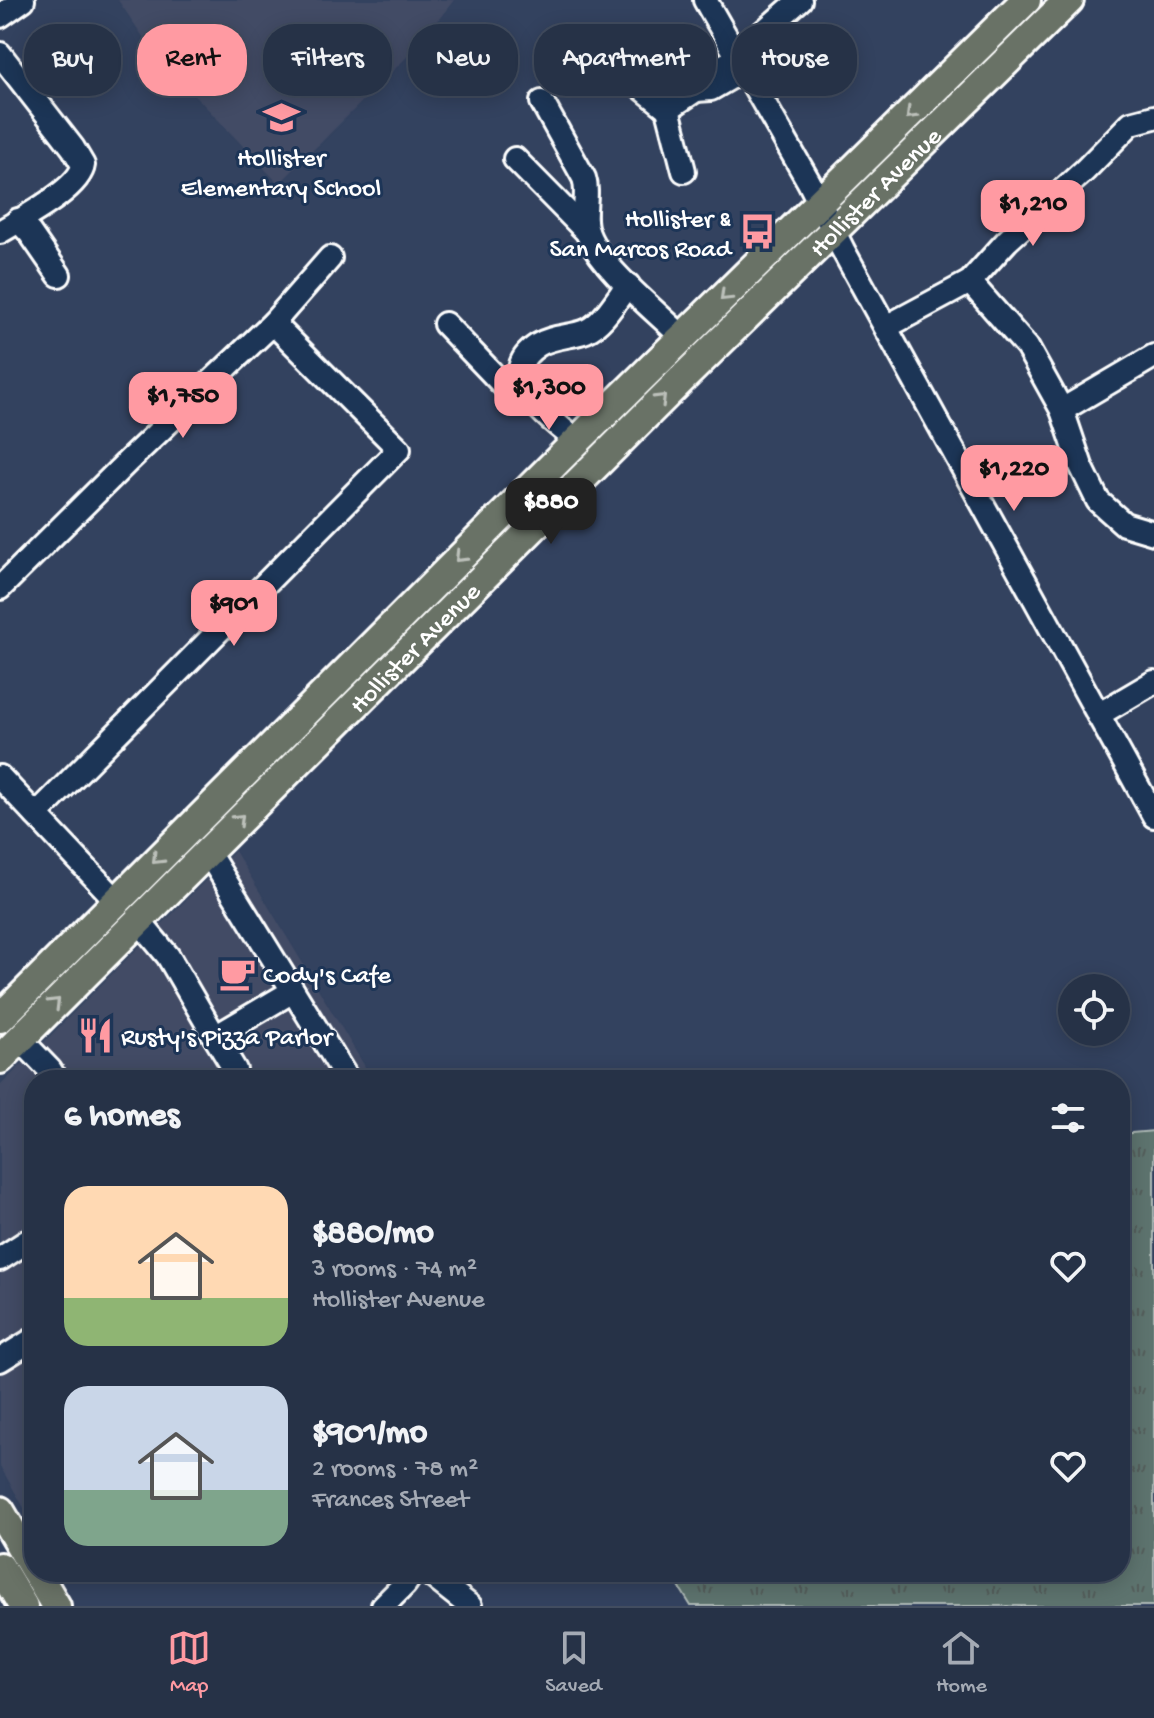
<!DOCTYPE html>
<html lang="en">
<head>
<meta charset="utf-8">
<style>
  body { margin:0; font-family:"Gochi Hand",sans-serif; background:#323e52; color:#f1f3f6; height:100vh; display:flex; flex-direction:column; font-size:30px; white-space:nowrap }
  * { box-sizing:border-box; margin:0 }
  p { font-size:26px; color:#a4aab4 }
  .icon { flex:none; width:44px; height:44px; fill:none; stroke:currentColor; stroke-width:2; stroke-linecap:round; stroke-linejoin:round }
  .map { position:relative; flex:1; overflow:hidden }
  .side { position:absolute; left:24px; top:1070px; width:1106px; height:512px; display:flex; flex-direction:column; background:#263247; border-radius:32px; box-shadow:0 4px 20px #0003,0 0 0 2px #424d60 }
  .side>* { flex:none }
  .guide { position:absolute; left:24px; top:24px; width:1106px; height:72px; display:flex; gap:16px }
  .controls { position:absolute; left:1058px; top:974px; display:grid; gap:16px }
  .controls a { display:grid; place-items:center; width:72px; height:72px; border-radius:50%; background:#263247; box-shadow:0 4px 20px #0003,0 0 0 2px #424d60; font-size:40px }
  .price { position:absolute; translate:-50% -68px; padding:0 18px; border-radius:16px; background:#ff9aa2; color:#111; font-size:26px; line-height:52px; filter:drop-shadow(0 2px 4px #0008) }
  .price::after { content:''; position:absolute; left:50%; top:48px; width:24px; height:18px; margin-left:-12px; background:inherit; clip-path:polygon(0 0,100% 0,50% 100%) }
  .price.on { background:#222; color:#fff }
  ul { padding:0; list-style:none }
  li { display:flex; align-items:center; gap:24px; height:200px; padding:0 40px }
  li span { display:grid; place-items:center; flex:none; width:224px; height:160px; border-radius:24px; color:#555 }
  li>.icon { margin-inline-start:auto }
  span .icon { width:96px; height:96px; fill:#fffc; stroke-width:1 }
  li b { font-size:34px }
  h2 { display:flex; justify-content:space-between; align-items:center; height:96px; padding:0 40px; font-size:34px }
  .pill { padding:0 28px; border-radius:32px; background:#263247; box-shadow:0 4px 20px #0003,0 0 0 2px #424d60; font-size:28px; line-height:72px }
  .pill.on { background:#ff9aa2; color:#111 }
  .dock { display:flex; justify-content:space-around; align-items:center; height:112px; border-top:2px solid #424d60; background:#263247; font-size:22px; color:#a4aab4 }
  .dock a { display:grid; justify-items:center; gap:4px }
  .dock .on { color:#ff9aa2 }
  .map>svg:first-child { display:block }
</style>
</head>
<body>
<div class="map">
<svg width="1154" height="1606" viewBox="0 0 1154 1606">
  <defs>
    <pattern id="grass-tufts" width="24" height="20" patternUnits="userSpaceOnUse" patternTransform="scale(2)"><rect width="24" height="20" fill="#5d736e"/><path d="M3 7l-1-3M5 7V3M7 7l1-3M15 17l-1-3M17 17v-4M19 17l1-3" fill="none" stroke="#535c5a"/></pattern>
  </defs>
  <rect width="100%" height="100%" fill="#33425f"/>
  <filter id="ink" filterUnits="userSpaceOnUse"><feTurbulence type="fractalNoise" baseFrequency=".0125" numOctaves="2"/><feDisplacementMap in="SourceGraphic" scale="16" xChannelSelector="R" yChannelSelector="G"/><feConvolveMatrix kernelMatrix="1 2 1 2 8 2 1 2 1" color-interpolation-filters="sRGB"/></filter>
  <g filter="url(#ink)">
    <g fill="#424b65">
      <polygon points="118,0 454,0 417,47 279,184 152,50"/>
      <polygon points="235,851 373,1080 34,1080 34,1516 30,1518 0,1466 0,1086"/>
    </g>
    <polygon fill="url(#grass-tufts)" stroke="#aeb9b6" stroke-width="2" points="1154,1131 1154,1606 691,1606 670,1572 1120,1572 1120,1134"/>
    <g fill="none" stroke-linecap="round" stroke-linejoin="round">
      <defs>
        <g id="minor">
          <polyline points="705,0 809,182 843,250 1154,816"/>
          <polyline points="0,16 23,0"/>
          <path d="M 0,54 L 73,148 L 83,165 C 80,189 21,219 0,232"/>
          <path d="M 737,61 C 718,66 706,73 696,90 L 711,89 L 730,78 L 737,61 L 762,33 L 800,0"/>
          <polyline points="636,83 668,109 696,90"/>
          <path d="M 542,102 L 584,178 C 590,196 580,215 588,234 C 601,268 655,310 682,337"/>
          <polyline points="668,109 684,171"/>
          <polyline points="515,159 587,232"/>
          <polyline points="18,220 30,233 59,275"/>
          <polyline points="970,282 1027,347 1062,410 1081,466 1098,501 1124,524 1154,533"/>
          <polyline points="445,324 512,394 525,392"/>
          <polyline points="886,327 970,282 1007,241 1085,170 1131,123 1154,117"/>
          <polyline points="1062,410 1154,356"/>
          <path d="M 577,441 C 552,420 489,377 538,345 C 552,336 571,337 586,331 C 604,323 616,299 628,285"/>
          <polyline points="0,588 127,462 273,323 330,258"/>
          <polyline points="1098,715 1154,682"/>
          <polyline points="0,777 116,900"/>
          <polyline points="36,815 399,449 273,323"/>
          <polyline points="207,851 348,1080"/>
          <polyline points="138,920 168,956 215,1037"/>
          <polyline points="20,1039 50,1070 56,1080"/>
          <polyline points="235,1070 215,1037 293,991"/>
          <polyline points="0,1259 34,1237"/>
          <polyline points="0,1360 34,1339"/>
          <polyline points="427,1572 470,1606"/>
          <polyline points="383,1606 405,1584 413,1572"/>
        </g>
        <g id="major">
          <polyline points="0,1018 577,441 1026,0"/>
          <path id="s1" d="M 0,1059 L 683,378 L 1069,0"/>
          <polyline points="0,1511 34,1569"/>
          <polyline points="0,1567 23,1606"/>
          <polyline points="36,1572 56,1606"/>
        </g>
      </defs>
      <use href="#minor" stroke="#fff" stroke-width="28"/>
      <use href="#major" stroke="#fff" stroke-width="34"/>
      <use href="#minor" stroke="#1d3557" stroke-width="22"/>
      <use href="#major" stroke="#697266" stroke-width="28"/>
    </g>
    <defs><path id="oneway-chevron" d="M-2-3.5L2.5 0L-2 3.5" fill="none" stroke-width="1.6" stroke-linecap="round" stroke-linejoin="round" transform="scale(2)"/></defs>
    <g stroke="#bcc0ba">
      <use href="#oneway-chevron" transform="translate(911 114) rotate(135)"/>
      <use href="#oneway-chevron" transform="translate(725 296) rotate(136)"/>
      <use href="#oneway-chevron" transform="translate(661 399) rotate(-45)"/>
      <use href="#oneway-chevron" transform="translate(460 557) rotate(135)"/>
      <use href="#oneway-chevron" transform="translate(239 819) rotate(-45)"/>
      <use href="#oneway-chevron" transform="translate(157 859) rotate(135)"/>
      <use href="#oneway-chevron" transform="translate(55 1003) rotate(-45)"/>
    </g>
  </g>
  <defs>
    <symbol id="school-bare" viewBox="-9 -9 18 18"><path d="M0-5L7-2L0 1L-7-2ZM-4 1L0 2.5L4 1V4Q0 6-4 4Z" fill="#ff9aa2" stroke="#1d3557" stroke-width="2.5" paint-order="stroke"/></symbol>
    <symbol id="bus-bare" viewBox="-9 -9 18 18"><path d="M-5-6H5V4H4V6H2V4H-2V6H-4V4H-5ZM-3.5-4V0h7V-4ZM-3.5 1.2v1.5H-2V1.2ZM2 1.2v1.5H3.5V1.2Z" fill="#ff9aa2" stroke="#1d3557" stroke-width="2.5" paint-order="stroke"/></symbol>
    <symbol id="cafe-bare" viewBox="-9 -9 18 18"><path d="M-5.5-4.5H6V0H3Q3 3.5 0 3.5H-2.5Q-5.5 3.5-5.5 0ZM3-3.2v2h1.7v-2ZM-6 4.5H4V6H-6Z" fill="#ff9aa2" stroke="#1d3557" stroke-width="2.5" paint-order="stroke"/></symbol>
    <symbol id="restaurant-bare" viewBox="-9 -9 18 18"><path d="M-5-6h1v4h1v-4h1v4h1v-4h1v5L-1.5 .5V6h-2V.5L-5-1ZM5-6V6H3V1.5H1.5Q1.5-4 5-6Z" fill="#ff9aa2" stroke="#1d3557" stroke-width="2.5" paint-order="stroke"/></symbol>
  </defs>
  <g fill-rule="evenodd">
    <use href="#school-bare" x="256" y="92" width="51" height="51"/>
    <use href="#bus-bare" x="732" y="206" width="51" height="51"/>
    <use href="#cafe-bare" x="212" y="948" width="51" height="51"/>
    <use href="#restaurant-bare" x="70" y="1010" width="51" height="51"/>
  </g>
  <g text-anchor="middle" stroke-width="6" stroke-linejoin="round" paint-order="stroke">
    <g font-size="26" fill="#fff" stroke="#1d3557" text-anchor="start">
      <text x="281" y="165" text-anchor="middle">Hollister<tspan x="281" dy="30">Elementary School</tspan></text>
      <text x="731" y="226" text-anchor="end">Hollister &amp;<tspan x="731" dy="30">San Marcos Road</tspan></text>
      <text x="263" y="982">Cody's Cafe</text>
      <text x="121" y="1044">Rusty's Pizza Parlor</text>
    </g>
    <g font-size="26" fill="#fff" stroke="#1d3557">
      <text dy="9" stroke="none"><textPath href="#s1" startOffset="1232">Hollister Avenue</textPath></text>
      <text dy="9" stroke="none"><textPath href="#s1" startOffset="584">Hollister Avenue</textPath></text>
    </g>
  </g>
</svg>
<div class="controls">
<a><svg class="icon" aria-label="locate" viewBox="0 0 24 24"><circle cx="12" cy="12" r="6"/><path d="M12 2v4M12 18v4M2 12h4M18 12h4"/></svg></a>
</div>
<b class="price" style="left:1033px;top:248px">$1,210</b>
<b class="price" style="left:549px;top:432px">$1,300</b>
<b class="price" style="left:183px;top:440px">$1,750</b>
<b class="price" style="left:1014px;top:513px">$1,220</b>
<b class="price on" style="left:551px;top:546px">$880</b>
<b class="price" style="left:234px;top:648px">$901</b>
<div class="guide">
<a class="pill">Buy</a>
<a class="pill on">Rent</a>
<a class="pill">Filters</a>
<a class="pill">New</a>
<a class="pill">Apartment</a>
<a class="pill">House</a>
</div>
<section class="side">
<h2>6 homes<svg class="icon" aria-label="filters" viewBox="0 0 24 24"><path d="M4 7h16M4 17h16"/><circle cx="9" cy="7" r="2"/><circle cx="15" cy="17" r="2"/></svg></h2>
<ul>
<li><span style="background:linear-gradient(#ffd9b3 70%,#8fb573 0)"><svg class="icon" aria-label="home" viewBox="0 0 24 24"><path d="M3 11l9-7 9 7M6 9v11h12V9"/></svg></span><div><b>$880/mo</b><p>3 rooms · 74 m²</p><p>Hollister Avenue</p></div><svg class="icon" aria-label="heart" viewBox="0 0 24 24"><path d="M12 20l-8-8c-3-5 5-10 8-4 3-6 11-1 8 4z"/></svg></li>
<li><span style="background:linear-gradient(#c9d6e8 65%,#7fa58c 0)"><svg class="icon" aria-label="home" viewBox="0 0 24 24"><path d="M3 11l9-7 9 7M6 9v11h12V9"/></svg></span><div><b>$901/mo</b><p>2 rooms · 78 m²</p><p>Frances Street</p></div><svg class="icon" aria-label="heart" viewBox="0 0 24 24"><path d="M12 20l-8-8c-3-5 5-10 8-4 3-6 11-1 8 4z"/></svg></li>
</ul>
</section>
</div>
<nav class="dock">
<a class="on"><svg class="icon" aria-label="map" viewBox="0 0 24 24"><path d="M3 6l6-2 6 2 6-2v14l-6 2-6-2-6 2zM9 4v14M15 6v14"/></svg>Map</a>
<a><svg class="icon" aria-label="saved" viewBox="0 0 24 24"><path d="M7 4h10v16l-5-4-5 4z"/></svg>Saved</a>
<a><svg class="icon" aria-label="home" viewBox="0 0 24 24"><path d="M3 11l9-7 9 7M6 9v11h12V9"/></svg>Home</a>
</nav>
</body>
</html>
